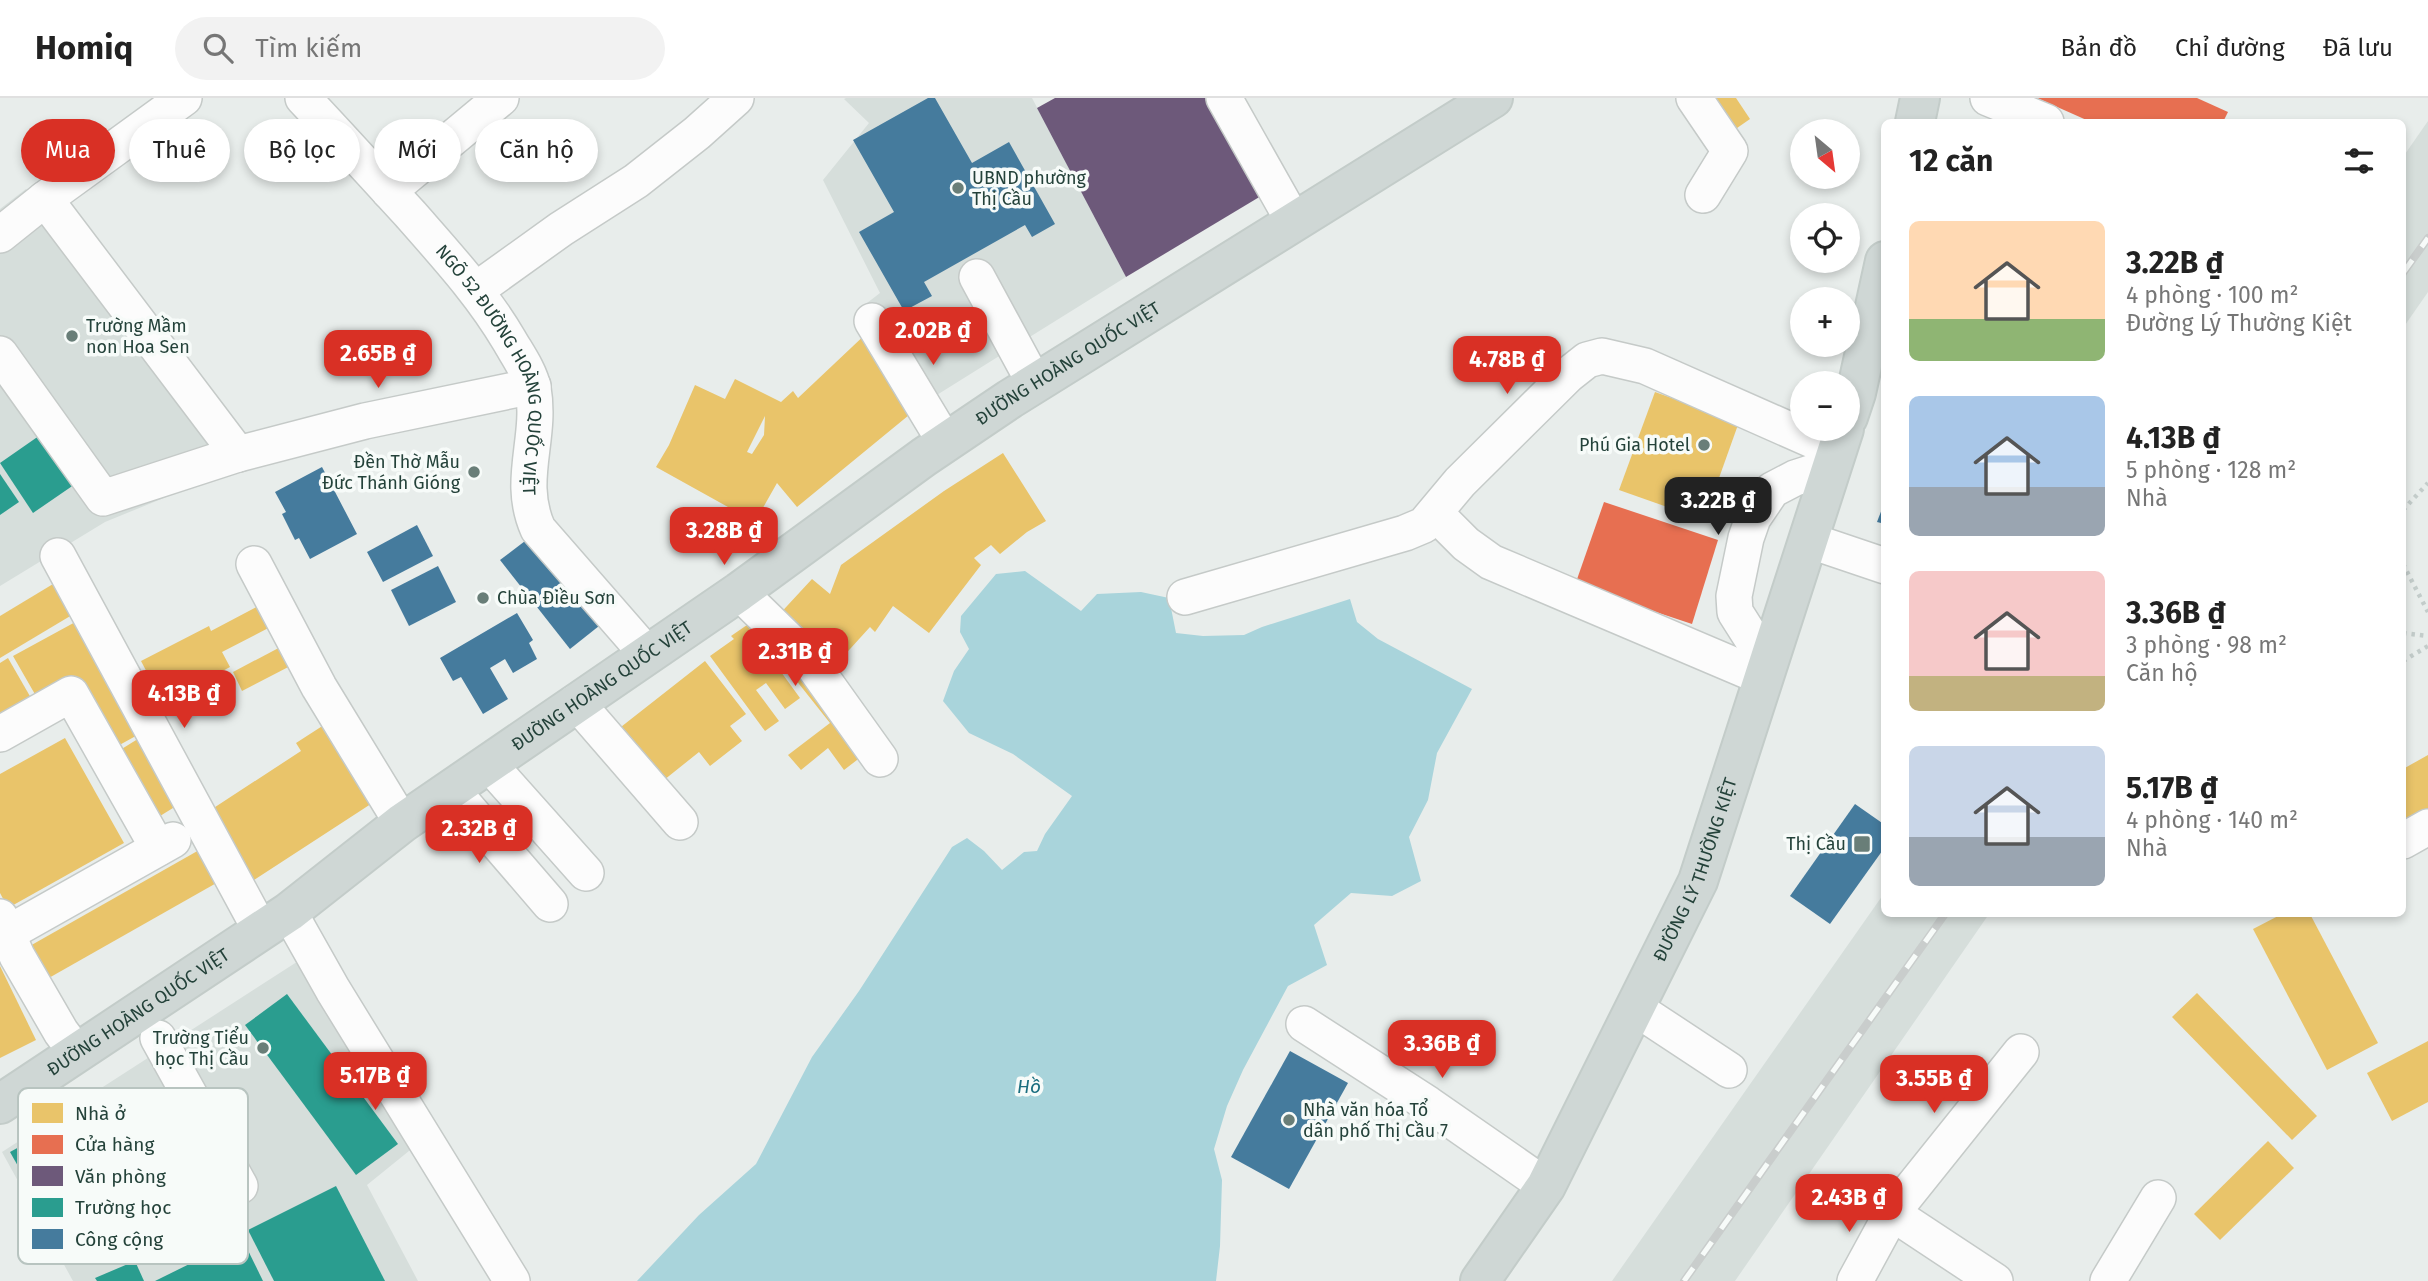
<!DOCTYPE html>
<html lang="vi">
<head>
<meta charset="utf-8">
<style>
  body { margin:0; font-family:"Fira Sans",sans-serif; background:#f2f2f2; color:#222; height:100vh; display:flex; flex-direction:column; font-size:26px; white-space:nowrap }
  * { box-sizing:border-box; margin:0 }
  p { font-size:23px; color:#767676 }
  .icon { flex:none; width:38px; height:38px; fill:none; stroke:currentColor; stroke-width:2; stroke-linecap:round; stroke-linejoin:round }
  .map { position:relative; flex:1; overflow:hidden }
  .side { position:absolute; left:1881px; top:21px; width:525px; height:798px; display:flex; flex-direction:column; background:#fff; border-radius:10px; box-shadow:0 4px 10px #0003 }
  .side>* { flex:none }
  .banner { position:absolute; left:21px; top:21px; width:665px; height:63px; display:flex; gap:14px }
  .needle { width:46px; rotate:151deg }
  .buttons { position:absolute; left:1790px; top:21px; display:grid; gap:14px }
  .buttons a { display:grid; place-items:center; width:70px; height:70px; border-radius:50%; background:#fff; box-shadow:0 4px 10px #0003; font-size:35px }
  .price { position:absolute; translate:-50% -60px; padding:0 16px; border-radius:14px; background:#d93025; color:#fff; font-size:23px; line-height:46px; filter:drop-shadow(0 2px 4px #0008) }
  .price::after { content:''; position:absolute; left:50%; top:42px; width:21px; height:16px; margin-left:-10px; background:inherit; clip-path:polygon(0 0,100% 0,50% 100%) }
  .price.selected { background:#222; color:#fff }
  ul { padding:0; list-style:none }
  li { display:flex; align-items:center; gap:21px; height:175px; padding:0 28px }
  li span { display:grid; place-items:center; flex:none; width:196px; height:140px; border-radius:10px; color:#555 }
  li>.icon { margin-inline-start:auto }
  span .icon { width:84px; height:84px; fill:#fffc; stroke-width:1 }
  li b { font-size:30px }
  h2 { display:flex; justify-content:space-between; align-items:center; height:84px; padding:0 28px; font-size:30px }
  .pill { padding:0 24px; border-radius:32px; background:#fff; box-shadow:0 4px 10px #0003; font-size:24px; line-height:63px }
  .pill.selected { background:#d93025; color:#fff }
  header { display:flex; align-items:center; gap:42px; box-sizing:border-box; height:98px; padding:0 35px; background:#fff; border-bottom:2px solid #e0e0e0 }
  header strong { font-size:33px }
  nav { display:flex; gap:38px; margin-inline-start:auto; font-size:24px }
  .search { width:490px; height:63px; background:#f2f2f2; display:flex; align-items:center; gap:18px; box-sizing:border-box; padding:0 24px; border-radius:38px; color:#767676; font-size:26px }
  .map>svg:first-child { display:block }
</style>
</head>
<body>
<header>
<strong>Homiq</strong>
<div class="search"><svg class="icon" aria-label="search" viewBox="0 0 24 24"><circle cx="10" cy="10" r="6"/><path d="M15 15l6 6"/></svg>Tìm kiếm</div>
<nav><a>Bản đồ</a><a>Chỉ đường</a><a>Đã lưu</a></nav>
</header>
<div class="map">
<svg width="2428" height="1183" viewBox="0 0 2428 1183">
  <rect width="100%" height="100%" fill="#e8edeb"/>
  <g fill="#d6dedb">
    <polygon points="846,0 1032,0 1126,179 924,305 867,205 880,195 823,82 869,25 844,1"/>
    <polygon points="2428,23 2428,194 2403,230 2403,59"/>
    <polygon points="26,91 247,366 105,424 0,488 0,111"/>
    <polygon points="1885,794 1885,816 1989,816 1735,1183 1612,1183"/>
    <polygon points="303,860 425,1040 367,1087 418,1183 73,1183 2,1054"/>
  </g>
  <polygon fill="#a9d4db" points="1025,473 1081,513 1097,496 1141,494 1169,500 1176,535 1203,538 1244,537 1262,529 1350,501 1357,524 1378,541 1472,591 1437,655 1428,702 1409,739 1421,783 1392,798 1351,795 1314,827 1327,867 1288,888 1243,972 1227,1008 1214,1051 1222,1082 1220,1148 1216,1183 637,1183 699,1117 756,1066 812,959 859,893 952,749 967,740 984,753 1002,772 1024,754 1037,753 1045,736 1072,698 1013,656 969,635 943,603 954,573 969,551 960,534 961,518 996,476"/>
  <g fill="#e9c46a" fill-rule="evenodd">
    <polygon points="1071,0 1181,0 1079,58 1052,11"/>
    <polygon points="1701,0 1736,0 1750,21 1727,37"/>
    <path d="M 870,232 L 920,308 L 797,409 L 777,385 L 755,424 L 656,369 L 669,347 L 695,287 L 725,301 L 735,281 L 781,304 L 793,293 L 798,300 ZM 765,318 L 764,337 L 752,356 L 747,354 Z"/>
    <polygon points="1655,294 1739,324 1704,422 1619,392"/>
    <polygon points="1003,355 1046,423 1027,434 1000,456 991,447 974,460 981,467 929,535 893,508 875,534 870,529 830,573 775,521 812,481 830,496 841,467 944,393"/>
    <polygon points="63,480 82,511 0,560 0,518"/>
    <polygon points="268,503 278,525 222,554 230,569 163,605 141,563 209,528 211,533"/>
    <polygon points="79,522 143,634 114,650 73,578 36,598 13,558"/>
    <polygon points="747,527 800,600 785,611 766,585 756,592 779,623 765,633 710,558 734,541 731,538"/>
    <polygon points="771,530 870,652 844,672 828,650 801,672 788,657 830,625 784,567 758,542"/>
    <polygon points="288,545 298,564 242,593 233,574"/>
    <polygon points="8,560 31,600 0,617 0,565"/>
    <polygon points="705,563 746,616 730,628 742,643 710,668 699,654 654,690 612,636"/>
    <polygon points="327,625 377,702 251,784 206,715 301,653 296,645"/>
    <polygon points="141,639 181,705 152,723 112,657"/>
    <polygon points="65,640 124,745 8,810 0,795 0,676"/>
    <polygon points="2428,657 2428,718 2403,731 2403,671"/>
    <polygon points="208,747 227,779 40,885 21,853"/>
    <polygon points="2282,816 2310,816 2378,945 2327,972 2253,831"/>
    <polygon points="0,868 36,942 0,960"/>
    <polygon points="2197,895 2317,1018 2292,1042 2172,919"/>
    <polygon points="2428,943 2428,1004 2392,1023 2367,975"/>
    <polygon points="2268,1043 2294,1070 2220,1142 2194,1116"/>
  </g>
  <g fill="#e76f51">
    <polygon points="2037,0 2197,0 2228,14 2223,24 2091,24"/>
    <polygon points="1604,404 1718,442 1692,526 1575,487"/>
  </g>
  <polygon fill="#6d597a" points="1055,0 1212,0 1266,95 1126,179 1037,10"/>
  <g fill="#2a9d8f">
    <polygon points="46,333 81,382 33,415 0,365"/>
    <polygon points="0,376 19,404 0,417"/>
    <polygon points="287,896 398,1046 356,1077 245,927"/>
    <polygon points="50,1032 109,1138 70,1160 10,1054"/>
    <polygon points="336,1088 385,1183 274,1183 248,1132"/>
    <polygon points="242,1140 263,1183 155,1183"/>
    <polygon points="135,1163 144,1183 97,1183 95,1180"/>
  </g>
  <g fill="#457b9d">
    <polygon points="928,0 935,0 972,65 1009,44 1055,126 1032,139 1025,127 924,184 932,198 904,213 859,134 894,114 853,42"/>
    <polygon points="322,369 357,436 310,461 299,440 295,442 282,416 286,414 275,394"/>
    <polygon points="1885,403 1885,426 1877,424"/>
    <polygon points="417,427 433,458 383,484 367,454"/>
    <polygon points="529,440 599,528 570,551 500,462"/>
    <polygon points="438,468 456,504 409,528 391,492"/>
    <polygon points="517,515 533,542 529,545 537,561 513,575 505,561 490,570 508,601 483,616 461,579 453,583 440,560"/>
    <polygon points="1855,706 1885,727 1885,749 1830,826 1790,798"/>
    <polygon points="1290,953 1348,985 1289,1091 1231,1059"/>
  </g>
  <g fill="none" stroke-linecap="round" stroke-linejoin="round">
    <defs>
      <g id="minor">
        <polyline points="184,0 45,101 238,356"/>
        <path id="s1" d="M 303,0 C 339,38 375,78 411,117 C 446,157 482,196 509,242 C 517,256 530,274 533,290 C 542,341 516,382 538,431 L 647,556"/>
        <polyline points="1224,0 1294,124"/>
        <polyline points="1694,0 1730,53 1703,97"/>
        <polyline points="1988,0 2046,24"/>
        <polyline points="389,93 501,0"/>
        <polyline points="0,137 45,101"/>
        <polyline points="977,179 1035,286"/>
        <polyline points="476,192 561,131 636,83 697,35 736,0"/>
        <polyline points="872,223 945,344"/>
        <polyline points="0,256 103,400 238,356 365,323 533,288"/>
        <polyline points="1435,415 1466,446 1491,464 1764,580"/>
        <polyline points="1808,442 1885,468"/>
        <polyline points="58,458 261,833"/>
        <polyline points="254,466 319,589 402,725"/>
        <polyline points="739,494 810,563 880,661"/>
        <polyline points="1185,499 1405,435 1424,427 1460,384 1568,277 1587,262 1602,258 1645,268 1837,353"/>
        <polyline points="1768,566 1735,514 1734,498 1746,440 1753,420 1772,392 1795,380 1832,368"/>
        <polyline points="576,604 680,724"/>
        <polyline points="0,636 71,596 158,750"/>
        <polyline points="488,665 586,775"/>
        <polyline points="451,691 550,806"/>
        <polyline points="2403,743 2428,729"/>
        <polyline points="289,814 333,892 512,1183"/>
        <polyline points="0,819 17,858 61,934 76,954"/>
        <polyline points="8,835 173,742"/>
        <polyline points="1635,910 1729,972"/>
        <polyline points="1304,926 1428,1006 1546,1088"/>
        <polyline points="158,940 240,1088"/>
        <polyline points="1892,1115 1995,1183"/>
        <polyline points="1855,1183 1892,1115 2021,954"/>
        <polyline points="2108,1183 2158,1100"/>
      </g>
      <g id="major">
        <polyline points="1915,24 1920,0"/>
        <polyline points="1848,319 1856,295 1885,163"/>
        <path id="s2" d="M 0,1006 L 289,814 L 402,725 L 739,494 L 924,359 L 1010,301 L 1493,0"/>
        <path id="s3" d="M 1480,1183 L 1546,1088 L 1698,783 L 1844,331"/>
      </g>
    </defs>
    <use href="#minor" stroke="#c5cac8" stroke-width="38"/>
    <use href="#major" stroke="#c3ccc9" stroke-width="42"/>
    <g stroke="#c3ccca" stroke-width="4.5" stroke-dasharray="3.5 5" stroke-linecap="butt">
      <polyline points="2403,412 2428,385"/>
      <polyline points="2403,466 2428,514"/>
      <polyline points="2403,535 2428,538"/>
      <polyline points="2403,563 2428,548"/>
    </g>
    <use href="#minor" stroke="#fcfcfc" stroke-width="35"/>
    <use href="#major" stroke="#cfd7d5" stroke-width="38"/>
    <defs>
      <g id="rail">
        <polyline points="2403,175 2428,140"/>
        <polyline points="1684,1183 1945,816"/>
      </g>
    </defs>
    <use href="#rail" stroke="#c9cdcc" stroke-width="8"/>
    <use href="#rail" stroke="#f7fbf9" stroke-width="5" stroke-dasharray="16" stroke-linecap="butt"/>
  </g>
  <g fill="#697e78" stroke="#f7fbf9" stroke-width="2.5">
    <circle cx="958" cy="90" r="7"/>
    <circle cx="72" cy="238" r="7"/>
    <circle cx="1704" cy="347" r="7"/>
    <circle cx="474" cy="374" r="7"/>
    <circle cx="483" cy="500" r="7"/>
    <rect x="1853" y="737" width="18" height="18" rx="3.5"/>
    <circle cx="263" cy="950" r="7"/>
    <circle cx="1289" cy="1022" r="7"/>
  </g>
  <g text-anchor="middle" stroke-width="7" stroke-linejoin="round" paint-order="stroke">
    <g font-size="18" fill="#24423a" stroke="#f7fbf9" text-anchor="start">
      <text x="972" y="86">UBND phường<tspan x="972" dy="21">Thị Cầu</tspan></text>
      <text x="86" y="234">Trường Mầm<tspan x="86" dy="21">non Hoa Sen</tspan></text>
      <text x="1690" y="353" text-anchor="end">Phú Gia Hotel</text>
      <text x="460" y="370" text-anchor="end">Đền Thờ Mẫu<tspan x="460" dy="21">Đức Thánh Gióng</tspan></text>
      <text x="497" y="506">Chùa Điều Sơn</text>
      <text x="1846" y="752" text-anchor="end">Thị Cầu</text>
      <text x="249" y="946" text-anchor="end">Trường Tiểu<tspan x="249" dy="21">học Thị Cầu</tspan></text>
      <text x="1303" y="1018">Nhà văn hóa Tổ<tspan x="1303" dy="21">dân phố Thị Cầu 7</tspan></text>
    </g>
    <g font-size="18" fill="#24423a" stroke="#f7fbf9">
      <text dy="6" stroke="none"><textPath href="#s2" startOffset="1300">ĐƯỜNG HOÀNG QUỐC VIỆT</textPath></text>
      <text dy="6" stroke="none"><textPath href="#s1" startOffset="341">NGÕ 52 ĐƯỜNG HOÀNG QUỐC VIỆT</textPath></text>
      <text dy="6" stroke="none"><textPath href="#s2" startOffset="733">ĐƯỜNG HOÀNG QUỐC VIỆT</textPath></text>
      <text dy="6" stroke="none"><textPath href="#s3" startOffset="466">ĐƯỜNG LÝ THƯỜNG KIỆT</textPath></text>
      <text dy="6" stroke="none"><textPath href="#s2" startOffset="166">ĐƯỜNG HOÀNG QUỐC VIỆT</textPath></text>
    </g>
    <g font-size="19" font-style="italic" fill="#1c6f80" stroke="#f7fbf9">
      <text x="1029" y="995">Hồ</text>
    </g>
  </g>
  <rect x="18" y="990" width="230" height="176" rx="10" fill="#f7fbf9" stroke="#b8c4c0" stroke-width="2"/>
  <rect x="32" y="1005" width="31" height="20" fill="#e9c46a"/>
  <rect x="32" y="1037" width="31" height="19" fill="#e76f51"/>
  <rect x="32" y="1068" width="31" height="20" fill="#6d597a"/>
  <rect x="32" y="1100" width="31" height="19" fill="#2a9d8f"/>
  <rect x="32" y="1131" width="31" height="20" fill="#457b9d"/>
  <g font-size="19" fill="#24423a">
    <text x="75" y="1022">Nhà ở</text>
    <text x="75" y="1053">Cửa hàng</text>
    <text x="75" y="1085">Văn phòng</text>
    <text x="75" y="1116">Trường học</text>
    <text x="75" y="1148">Công cộng</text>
  </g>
</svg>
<div class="buttons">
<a><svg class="needle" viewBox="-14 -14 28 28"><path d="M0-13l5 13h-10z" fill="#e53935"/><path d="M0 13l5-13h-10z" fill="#767676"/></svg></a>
<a><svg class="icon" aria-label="locate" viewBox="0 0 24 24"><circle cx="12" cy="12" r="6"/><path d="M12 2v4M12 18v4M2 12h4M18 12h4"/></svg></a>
<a>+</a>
<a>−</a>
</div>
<b class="price" style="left:933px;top:269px">2.02B ₫</b>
<b class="price" style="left:378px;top:292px">2.65B ₫</b>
<b class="price" style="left:1507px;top:298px">4.78B ₫</b>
<b class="price selected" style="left:1718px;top:439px">3.22B ₫</b>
<b class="price" style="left:724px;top:469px">3.28B ₫</b>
<b class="price" style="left:795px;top:590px">2.31B ₫</b>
<b class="price" style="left:184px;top:632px">4.13B ₫</b>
<b class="price" style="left:479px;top:767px">2.32B ₫</b>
<b class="price" style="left:1442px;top:982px">3.36B ₫</b>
<b class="price" style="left:375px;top:1014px">5.17B ₫</b>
<b class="price" style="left:1934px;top:1017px">3.55B ₫</b>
<b class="price" style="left:1849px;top:1136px">2.43B ₫</b>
<div class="banner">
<a class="pill selected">Mua</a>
<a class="pill">Thuê</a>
<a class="pill">Bộ lọc</a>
<a class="pill">Mới</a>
<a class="pill">Căn hộ</a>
</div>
<section class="side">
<h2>12 căn<svg class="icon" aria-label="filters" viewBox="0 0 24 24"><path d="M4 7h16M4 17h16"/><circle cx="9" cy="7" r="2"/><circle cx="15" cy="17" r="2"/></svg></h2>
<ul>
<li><span style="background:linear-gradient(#ffd9b3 70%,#8fb573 0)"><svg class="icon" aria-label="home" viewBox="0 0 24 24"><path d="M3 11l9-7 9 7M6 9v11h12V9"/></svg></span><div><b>3.22B ₫</b><p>4 phòng · 100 m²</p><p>Đường Lý Thường Kiệt</p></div></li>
<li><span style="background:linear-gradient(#a9c7e8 65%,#9aa5b1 0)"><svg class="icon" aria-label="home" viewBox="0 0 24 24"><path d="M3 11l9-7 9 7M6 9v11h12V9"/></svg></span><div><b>4.13B ₫</b><p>5 phòng · 128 m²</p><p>Nhà</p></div></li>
<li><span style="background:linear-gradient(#f6c9c9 75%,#c2b280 0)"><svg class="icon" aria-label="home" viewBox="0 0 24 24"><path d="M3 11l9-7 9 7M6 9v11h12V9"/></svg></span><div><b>3.36B ₫</b><p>3 phòng · 98 m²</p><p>Căn hộ</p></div></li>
<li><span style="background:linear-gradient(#c9d6e8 65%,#9aa5b1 0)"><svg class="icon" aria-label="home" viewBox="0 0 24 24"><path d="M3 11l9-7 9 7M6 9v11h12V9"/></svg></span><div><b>5.17B ₫</b><p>4 phòng · 140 m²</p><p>Nhà</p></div></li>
</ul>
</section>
</div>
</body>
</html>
